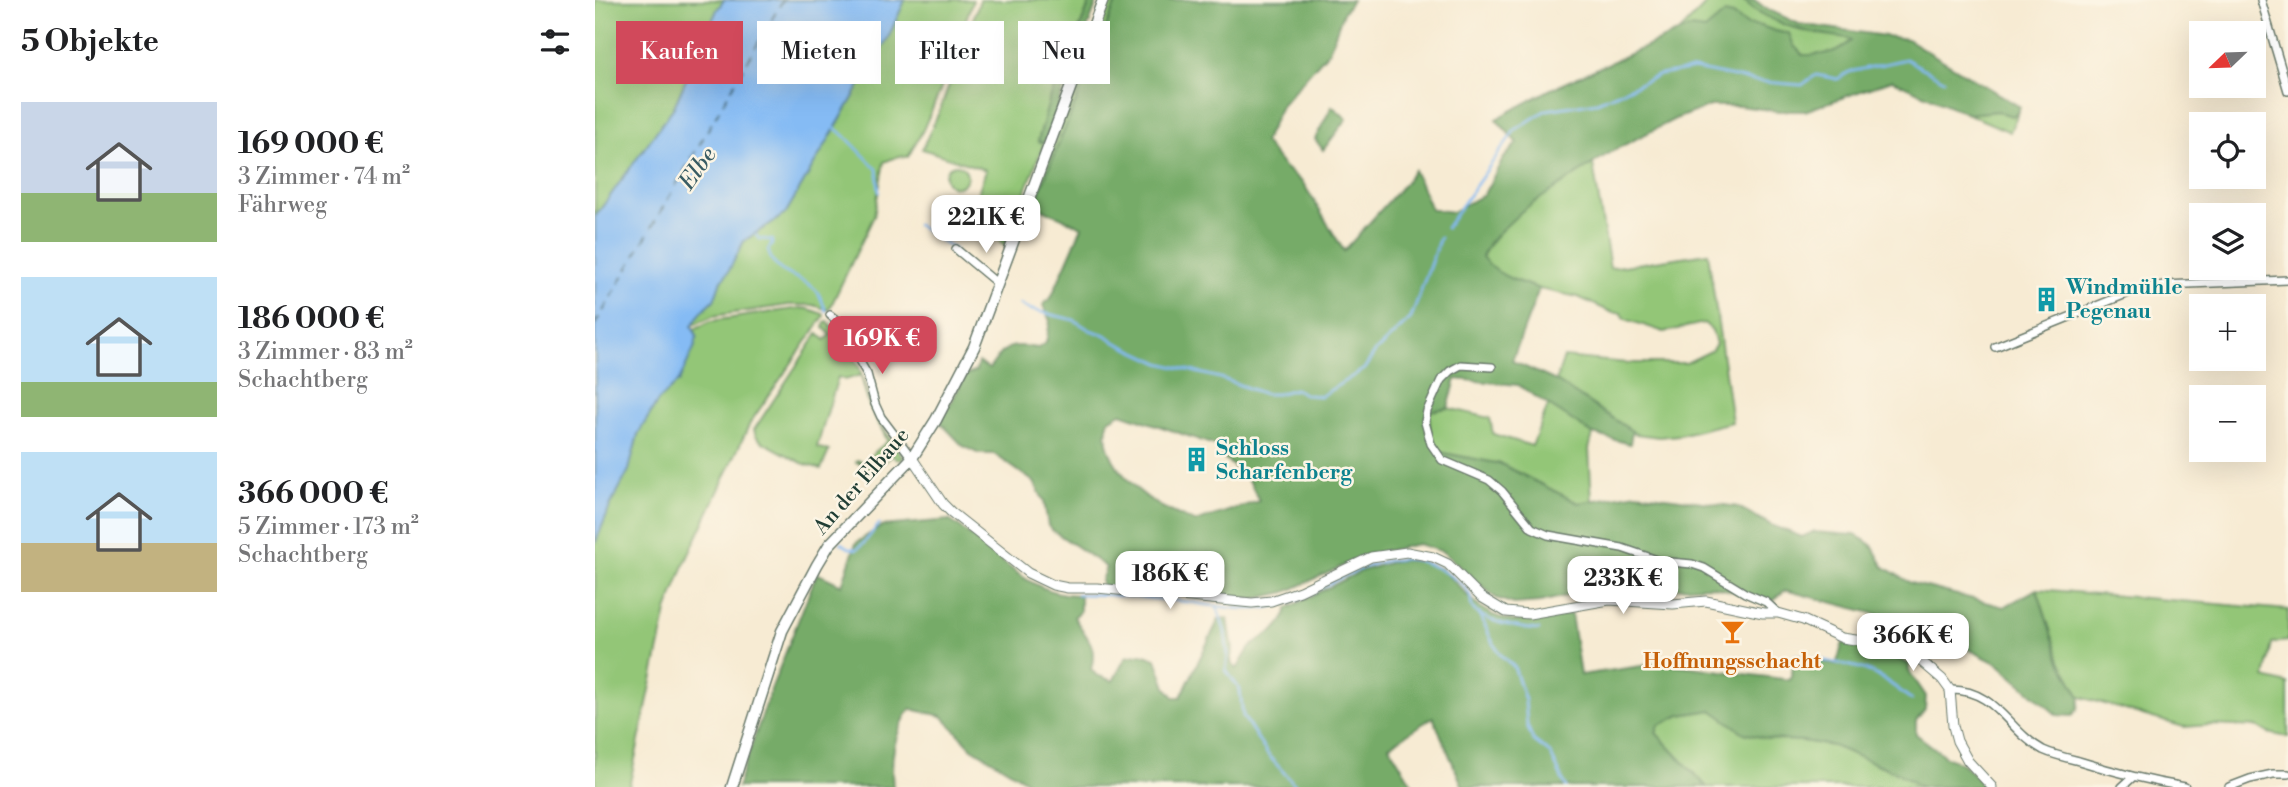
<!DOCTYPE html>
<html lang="de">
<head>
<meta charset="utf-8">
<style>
  body { margin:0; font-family:"Libre Bodoni",serif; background:#f6f6f6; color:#202124; height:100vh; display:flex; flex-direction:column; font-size:26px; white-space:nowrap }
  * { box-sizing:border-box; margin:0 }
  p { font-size:23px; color:#757577 }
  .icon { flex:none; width:38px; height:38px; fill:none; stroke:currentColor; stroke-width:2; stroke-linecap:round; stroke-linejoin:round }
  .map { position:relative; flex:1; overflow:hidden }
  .sheet { display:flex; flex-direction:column; background:#fff; width:595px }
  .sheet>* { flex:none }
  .top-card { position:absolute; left:21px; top:21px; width:665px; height:63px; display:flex; gap:14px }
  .needle { width:46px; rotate:247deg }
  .buttons { position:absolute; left:1594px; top:21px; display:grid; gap:14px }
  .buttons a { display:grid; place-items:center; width:77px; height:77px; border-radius:0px; background:#fff; box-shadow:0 7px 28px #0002; font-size:35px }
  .price { position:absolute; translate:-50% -60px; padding:0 16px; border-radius:14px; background:#fff; color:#222; font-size:23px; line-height:46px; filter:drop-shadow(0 2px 4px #0008) }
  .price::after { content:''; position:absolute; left:50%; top:42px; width:21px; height:16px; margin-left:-10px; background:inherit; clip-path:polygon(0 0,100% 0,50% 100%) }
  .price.on { background:#d1495b; color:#fff }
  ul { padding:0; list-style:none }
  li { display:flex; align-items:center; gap:21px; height:175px; padding:0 21px }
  li span { display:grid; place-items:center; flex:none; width:196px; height:140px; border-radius:0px; color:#555 }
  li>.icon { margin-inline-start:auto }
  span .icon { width:84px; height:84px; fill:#fffc; stroke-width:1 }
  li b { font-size:30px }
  h2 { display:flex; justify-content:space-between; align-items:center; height:84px; padding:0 21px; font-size:30px }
  .pill { padding:0 24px; border-radius:0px; background:#fff; box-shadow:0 7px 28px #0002; font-size:24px; line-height:63px }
  .pill.on { background:#d1495b; color:#fff }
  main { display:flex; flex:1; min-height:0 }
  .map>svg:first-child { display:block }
</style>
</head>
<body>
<main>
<section class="sheet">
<h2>5 Objekte<svg class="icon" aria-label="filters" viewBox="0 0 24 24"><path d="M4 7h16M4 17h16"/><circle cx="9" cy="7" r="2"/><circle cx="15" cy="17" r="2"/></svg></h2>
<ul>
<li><span style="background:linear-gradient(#c9d6e8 65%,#8fb573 0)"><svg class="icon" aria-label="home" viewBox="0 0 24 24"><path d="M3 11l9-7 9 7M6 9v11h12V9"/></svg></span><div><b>169 000 €</b><p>3 Zimmer · 74 m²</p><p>Fährweg</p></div></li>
<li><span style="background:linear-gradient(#bfe0f5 75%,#8fb573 0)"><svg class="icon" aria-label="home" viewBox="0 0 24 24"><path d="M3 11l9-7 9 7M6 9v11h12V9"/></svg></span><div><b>186 000 €</b><p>3 Zimmer · 83 m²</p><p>Schachtberg</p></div></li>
<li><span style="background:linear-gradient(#bfe0f5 65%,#c2b280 0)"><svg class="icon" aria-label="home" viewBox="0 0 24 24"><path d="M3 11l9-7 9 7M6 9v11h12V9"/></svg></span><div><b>366 000 €</b><p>5 Zimmer · 173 m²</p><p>Schachtberg</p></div></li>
</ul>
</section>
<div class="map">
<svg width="1693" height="787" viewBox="0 0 1693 787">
  <rect width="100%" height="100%" fill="#fcf5e5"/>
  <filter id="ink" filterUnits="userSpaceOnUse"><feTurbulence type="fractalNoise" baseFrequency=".0143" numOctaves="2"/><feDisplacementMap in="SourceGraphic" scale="14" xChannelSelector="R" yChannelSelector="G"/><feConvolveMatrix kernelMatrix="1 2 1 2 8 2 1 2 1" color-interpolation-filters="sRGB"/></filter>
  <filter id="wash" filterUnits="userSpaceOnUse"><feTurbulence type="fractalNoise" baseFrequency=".00686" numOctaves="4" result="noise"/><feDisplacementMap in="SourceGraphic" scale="28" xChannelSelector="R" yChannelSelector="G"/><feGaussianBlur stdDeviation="1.57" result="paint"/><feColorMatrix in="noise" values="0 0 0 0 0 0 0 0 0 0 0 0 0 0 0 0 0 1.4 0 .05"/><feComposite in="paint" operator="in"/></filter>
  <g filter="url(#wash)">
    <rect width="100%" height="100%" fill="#f7ebd3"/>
    <g fill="#93c677" stroke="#598256" stroke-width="2">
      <polygon points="0,0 129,0 122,10 79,107 0,217"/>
      <polygon points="310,0 378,0 345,91 328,130 313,157 304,156 289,162 279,216 234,310 218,305 194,305 118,316 96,326 107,311 119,300 125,283 133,272 149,241 190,214 294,36"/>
      <polygon points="385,0 496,0 454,101 443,141 449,143 410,246 406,243 378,207 391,170 327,149 345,110"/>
      <polygon points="513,0 522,0 434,217 433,214"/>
      <path d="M 1115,0 L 1148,0 L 1170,15 L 1203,30 L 1253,38 L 1256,41 C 1242,54 1226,55 1207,55 L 1199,46 L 1194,34 C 1176,33 1168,23 1153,25 L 1138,15 L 1110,30 L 1095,29 L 1084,32 Z"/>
      <polygon points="1402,111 1417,116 1423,113 1415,132 1373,114"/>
      <path d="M 998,164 L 1015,268 L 1113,253 L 1137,422 L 1084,435 L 1064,437 L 1041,434 L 961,381 L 969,357 L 1032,363 L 1091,363 L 1116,351 L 1121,344 L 1117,330 L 1109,323 L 1069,332 L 1030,319 L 1026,313 L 1018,313 L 983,297 L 944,289 L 900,273 L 887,257 C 909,214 958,189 998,164 Z"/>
      <circle cx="361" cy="176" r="11"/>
      <polygon points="205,308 214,309 228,314 229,316 155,423 89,565 72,611 34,787 0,787 0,544 15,506 34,470 43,434 63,401 84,381 102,336 99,329 116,321"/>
      <polygon points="233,321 264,367 273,398 281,417 308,458 307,460 301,459 298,455 280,469 261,462 262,460 268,462 293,441 274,406 266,375 250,380 243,377 222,447 234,451 226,469 207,463 166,441 161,436 159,430 223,333 230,340 236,335 229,328 230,322"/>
      <path d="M 954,403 L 998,434 L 994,449 L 997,501 L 983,503 L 906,464 L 843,452 C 836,437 833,427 835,410 L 853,408 L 895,418 L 898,434 L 937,446 Z"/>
      <polygon points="1442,589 1693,610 1693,641 1677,643 1670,678 1693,684 1693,737 1673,733 1663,727 1615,725 1589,727 1485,697 1465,661"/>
      <polygon points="1117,710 1173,739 1208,741 1238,746 1301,772 1326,787 1112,787 1061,733 1064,725 1085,715"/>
    </g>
    <g fill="#76ab68" stroke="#4a744e" stroke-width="2" fill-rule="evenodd">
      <polygon points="496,0 503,0 449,143 443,141 454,101"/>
      <path d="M 522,0 L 757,0 L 748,13 L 734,51 L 687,104 L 669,142 L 688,166 L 708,183 L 749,251 L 810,183 L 819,170 L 836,209 L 857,212 L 889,194 L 908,159 L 922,143 L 901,119 L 956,89 L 1084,32 L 1095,28 L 1110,30 L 1130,13 L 1138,15 L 1153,25 C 1168,23 1176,33 1194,33 L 1199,46 L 1208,55 C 1227,55 1241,54 1256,41 L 1253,38 C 1216,34 1176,26 1148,0 L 1160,0 L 1170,8 L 1204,24 L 1312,39 L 1425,107 L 1423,113 L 1417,116 L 1402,111 L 1373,114 L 1297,80 L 1210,111 L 1183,111 L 1144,106 L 1115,106 L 1080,119 L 1017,151 L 928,210 L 895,241 L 887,257 C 902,276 922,281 944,289 L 917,361 L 961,381 L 1037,431 L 1035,444 L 998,434 L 923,385 L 861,379 L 853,408 L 835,411 C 833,427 836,437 844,452 L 906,464 L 983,503 L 1042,493 L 1143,507 L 1176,525 L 1207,537 L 1218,532 L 1260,535 L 1276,544 L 1289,567 L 1316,583 L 1409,607 L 1442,589 L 1465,661 L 1485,697 L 1483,708 L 1477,716 L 1462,715 L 1403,664 L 1330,627 L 1190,590 L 1178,601 L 1116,586 L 1065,589 L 1007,588 L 945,602 L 919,604 L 901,598 L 848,552 L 823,544 L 772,555 L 691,592 L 658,599 L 508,586 L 506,581 L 511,567 L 457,530 L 453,526 L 449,501 L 439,482 L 399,454 L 384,454 L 368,446 L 345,422 L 371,375 L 381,371 L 383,362 L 394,369 C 412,344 413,344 443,348 L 451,343 L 455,321 L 448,305 L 456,298 L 487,227 L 439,205 ZM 526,413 L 628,448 L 627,456 L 655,482 L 664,501 L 600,522 C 589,517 576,512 565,506 C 538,490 501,453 514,420 Z"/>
      <polygon points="737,106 752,119 728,150 720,139"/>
      <path d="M 354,520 C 397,547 430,596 485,595 L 485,612 L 479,617 C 491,638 503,644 496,669 L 501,675 L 518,681 L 531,657 L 547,654 L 561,659 L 571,687 L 579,697 L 586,697 L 624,619 L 633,618 L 638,650 L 636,663 L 642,669 C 646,663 650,655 654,649 C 669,633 686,634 693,608 L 766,571 L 803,560 L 826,561 L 847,569 L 882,605 L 898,615 L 917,621 L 944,620 L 976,614 L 985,675 L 1067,663 L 1195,680 L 1201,655 L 1241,665 L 1248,643 L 1286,651 L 1314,664 L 1314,671 L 1331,696 L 1330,709 L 1321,721 L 1321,734 L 1351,757 L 1368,764 L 1391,787 L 1326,787 L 1301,772 L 1238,746 L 1208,741 L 1173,739 L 1149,733 L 1117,710 L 1085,715 L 1064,725 L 1061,733 L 1112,787 L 868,787 L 838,717 L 794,746 L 819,787 L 441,787 L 377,748 L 347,716 L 315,709 C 299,734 295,757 298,787 L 142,787 L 177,687 L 222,573 L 247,585 L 261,543 L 287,526 Z"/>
    </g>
    <polygon fill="#85bbf4" stroke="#527c94" stroke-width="2" points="129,0 310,0 294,36 190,214 149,241 133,272 125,283 119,300 107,311 97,326 102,336 100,346 84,381 63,401 43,434 34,470 15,506 0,544 0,217 79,107 122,10"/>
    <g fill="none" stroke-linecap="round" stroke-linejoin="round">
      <g stroke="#85bbf4" stroke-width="2.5">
        <polyline points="238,127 249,135 282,169 284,192"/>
        <polyline points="322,225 360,250"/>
        <polyline points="851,228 920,130 951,110 1002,102 1065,75 1099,69 1159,81 1207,85 1221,75 1243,79 1254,72 1311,59 1349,80"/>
        <path d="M 161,235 L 164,239 L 177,240 L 177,244 L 173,250 C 180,278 206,274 221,290 C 226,296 228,304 231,311"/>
        <polyline points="425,304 433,309 479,320 495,330 511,335 520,342 565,363 625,378 670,394 682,394 700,389 712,395 726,396 769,369 780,352 816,318 845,237"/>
        <polyline points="246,543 254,548 262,549 269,543 284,524"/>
        <path d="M 482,594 C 519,594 556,598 593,602 C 615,605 640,610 662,609 C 715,606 758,557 812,559 C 829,559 868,579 875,595 C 877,601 875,606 879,610 C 890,622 929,629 944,630"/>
        <polyline points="622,606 630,632 633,655 631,670 645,690 648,716 673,755 702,787"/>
        <polyline points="885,614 896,639 906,655 919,667 930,700 932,725 938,740 955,753 971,787"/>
        <path d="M 1201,655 C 1221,660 1241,662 1261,667 C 1282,672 1300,687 1317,700"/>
      </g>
      <polyline stroke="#385c64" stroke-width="2" stroke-dasharray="9 7" stroke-linecap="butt" points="0,325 188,0"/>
    </g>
  </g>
  <g filter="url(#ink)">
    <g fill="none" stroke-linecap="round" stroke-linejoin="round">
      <defs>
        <g id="minor">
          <polyline points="1666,0 1693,91"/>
          <polyline points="361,249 403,284"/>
          <polyline points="235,315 240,319 272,374 280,404 286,417 317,458"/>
          <polyline points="1400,347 1536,292 1569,285 1693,280"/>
          <polyline points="897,367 866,365 855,371 846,380 832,411 830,422 836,444 847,460 894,480 907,491 937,528 953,535 1027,548 1065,561 1097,564 1109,568 1150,593 1171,602 1183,613"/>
          <path d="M 1355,690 C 1401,689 1413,731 1448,750 C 1459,755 1472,758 1484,761 C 1519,772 1554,781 1590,787"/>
          <polyline points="1527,787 1538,777"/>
          <polyline points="1634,787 1655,779 1678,774 1693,774"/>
        </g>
        <polyline id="tertiary" points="317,458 348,504 356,512 433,573 458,585 473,588 502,588 657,603 676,601 705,591 776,557 812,552 838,557 853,564 886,597 911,612 934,614 1014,600 1078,604 1111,601 1168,613 1183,613 1208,620 1247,638 1295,645 1327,662 1347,679 1355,690 1358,726 1362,741 1373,761 1397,787"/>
        <polyline id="primary" points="137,787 187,631 222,565 234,545 317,458 341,420 379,347 508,0"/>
      </defs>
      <use href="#minor" stroke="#6b7a6c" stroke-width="10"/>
      <use href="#tertiary" stroke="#6b7a6c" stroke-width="11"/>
      <use href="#primary" stroke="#6b7a6c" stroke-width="13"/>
      <use href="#minor" stroke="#fff" stroke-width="7"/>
      <use href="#tertiary" stroke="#fff" stroke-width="9"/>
      <use href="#primary" stroke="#fff" stroke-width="10"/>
    </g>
  </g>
  <defs>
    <symbol id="building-bare" viewBox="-9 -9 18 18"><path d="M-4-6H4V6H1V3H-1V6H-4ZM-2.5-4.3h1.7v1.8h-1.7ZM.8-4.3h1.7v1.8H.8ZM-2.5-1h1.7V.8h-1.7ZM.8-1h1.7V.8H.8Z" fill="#0f9aa8" stroke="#fcf5e5" stroke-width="2.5" paint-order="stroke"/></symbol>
    <symbol id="bar-bare" viewBox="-9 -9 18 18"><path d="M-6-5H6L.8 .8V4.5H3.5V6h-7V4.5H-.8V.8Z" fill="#e8710a" stroke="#fcf5e5" stroke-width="2.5" paint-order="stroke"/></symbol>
  </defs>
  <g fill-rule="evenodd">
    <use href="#building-bare" x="1434" y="282" width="35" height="35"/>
    <use href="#building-bare" x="584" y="442" width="35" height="35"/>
    <use href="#bar-bare" x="1120" y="614" width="35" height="35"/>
  </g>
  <g text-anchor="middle" stroke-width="5" stroke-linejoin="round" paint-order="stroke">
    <g font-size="21" font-weight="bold" fill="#0d838f" stroke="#fcf5e5" text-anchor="start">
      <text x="1471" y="294">Windmühle<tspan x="1471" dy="24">Pegenau</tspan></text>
      <text x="621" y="455">Schloss<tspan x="621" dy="24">Scharfenberg</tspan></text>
    </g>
    <g font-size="21" fill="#1f3d34" stroke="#fcf5e5">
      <text transform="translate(266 481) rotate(-49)" y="7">An der Elbaue</text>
    </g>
    <g font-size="21" font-weight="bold" fill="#c56008" stroke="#fcf5e5">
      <text x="1137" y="668">Hoffnungsschacht</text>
    </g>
    <g font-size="23" font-style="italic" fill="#385c64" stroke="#fcf5e5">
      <text transform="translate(102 168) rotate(-55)" y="8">Elbe</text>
    </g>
  </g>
</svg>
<div class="buttons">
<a><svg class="needle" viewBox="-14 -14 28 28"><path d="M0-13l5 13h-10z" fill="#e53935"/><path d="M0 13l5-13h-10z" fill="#757577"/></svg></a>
<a><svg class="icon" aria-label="locate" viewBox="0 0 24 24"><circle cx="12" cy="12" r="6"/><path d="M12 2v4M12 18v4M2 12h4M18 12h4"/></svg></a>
<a><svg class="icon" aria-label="layers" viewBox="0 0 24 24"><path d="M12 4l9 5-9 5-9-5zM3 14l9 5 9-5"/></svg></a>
<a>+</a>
<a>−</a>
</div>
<b class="price" style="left:391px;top:255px">221K €</b>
<b class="price on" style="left:287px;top:376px">169K €</b>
<b class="price" style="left:575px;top:611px">186K €</b>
<b class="price" style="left:1028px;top:616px">233K €</b>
<b class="price" style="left:1318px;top:673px">366K €</b>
<div class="top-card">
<a class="pill on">Kaufen</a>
<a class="pill">Mieten</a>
<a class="pill">Filter</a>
<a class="pill">Neu</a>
</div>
</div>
</main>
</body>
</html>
